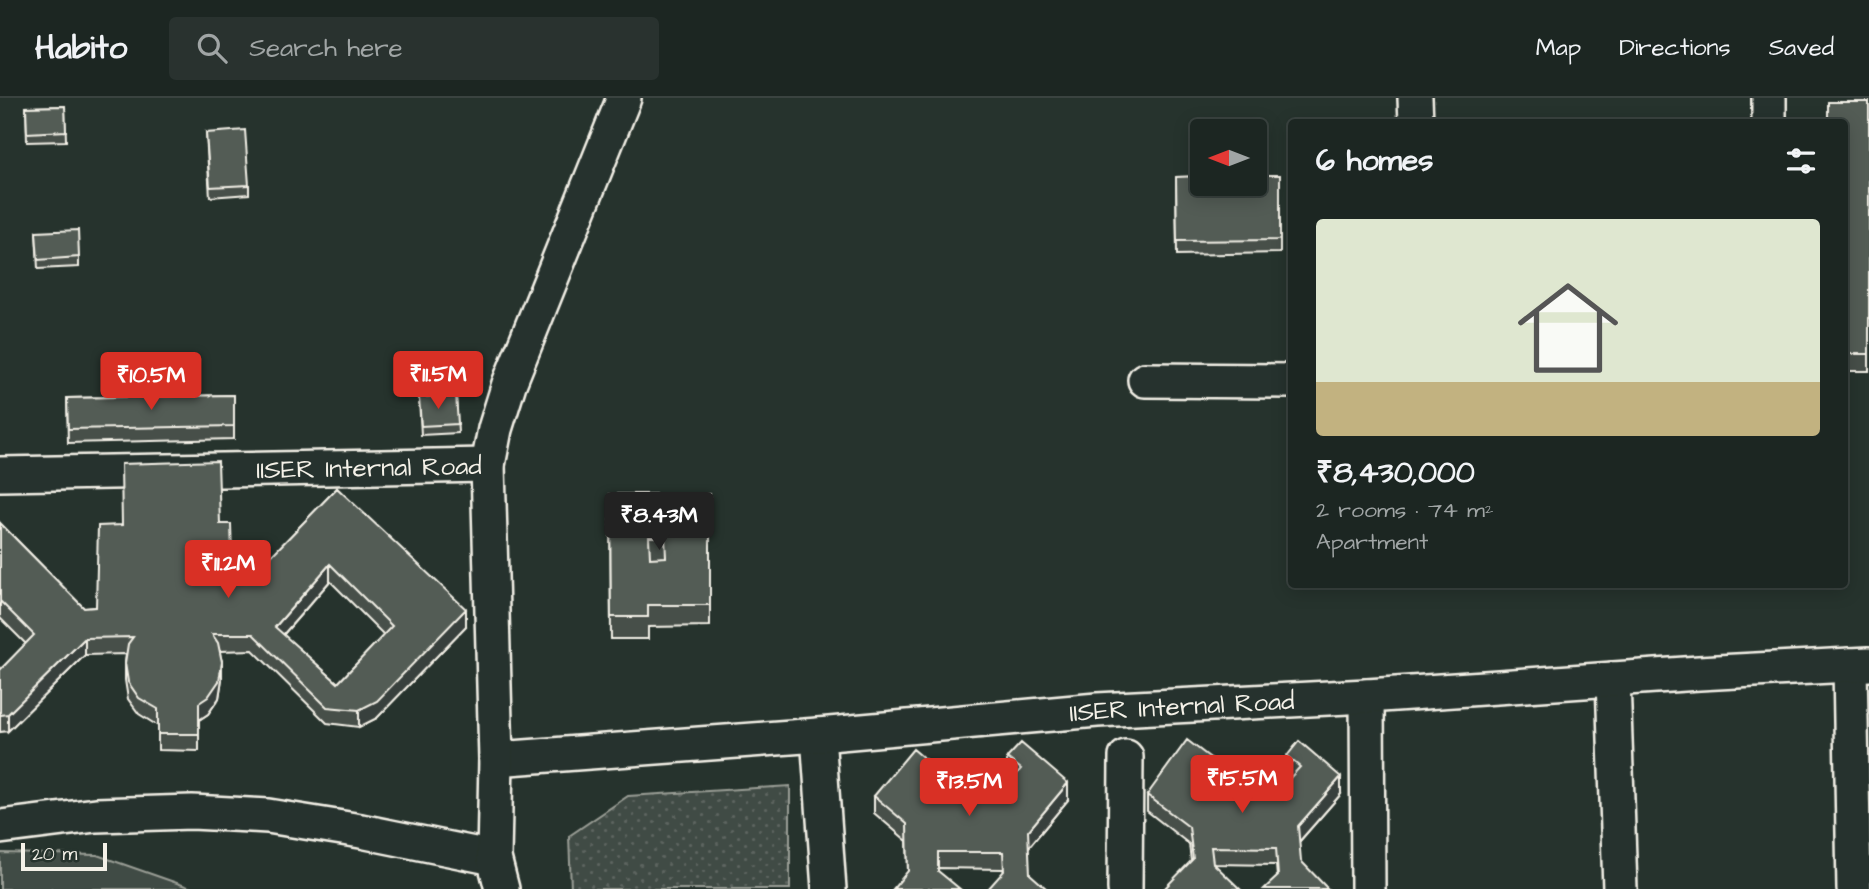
<!DOCTYPE html>
<html lang="en">
<head>
<meta charset="utf-8">
<style>
  body { margin:0; font-family:"Architects Daughter",sans-serif; background:#29322f; color:#f1f3f6; height:100vh; display:flex; flex-direction:column; font-size:26px; white-space:nowrap }
  * { box-sizing:border-box; margin:0 }
  p { font-size:23px; color:#a0a5a5 }
  .icon { flex:none; width:38px; height:38px; fill:none; stroke:currentColor; stroke-width:2; stroke-linecap:round; stroke-linejoin:round }
  .map { position:relative; flex:1; overflow:hidden }
  .sheet { position:absolute; left:1288px; top:21px; width:560px; height:469px; display:flex; flex-direction:column; background:#1c2622; border-radius:7px; box-shadow:0 4px 18px #0003,0 0 0 2px #3a4340 }
  .sheet>* { flex:none }
  .needle { width:46px; rotate:270deg }
  .controls { position:absolute; left:1190px; top:21px; display:grid; gap:14px }
  .controls a { display:grid; place-items:center; width:77px; height:77px; border-radius:7px; background:#1c2622; box-shadow:0 4px 18px #0003,0 0 0 2px #3a4340; font-size:35px }
  .scale { position:absolute; left:21px; bottom:18px; width:86px; box-sizing:border-box; padding-left:7px; border:4px solid #f4f1e8; border-top:0; font-size:19px; line-height:24px; white-space:nowrap; color:#f4f1e8; -webkit-text-stroke:5px #26332d; paint-order:stroke }
  .price { position:absolute; translate:-50% -60px; padding:0 16px; border-radius:7px; background:#d93025; color:#fff; font-size:23px; line-height:46px; filter:drop-shadow(0 2px 4px #0008) }
  .price::after { content:''; position:absolute; left:50%; top:42px; width:21px; height:16px; margin-left:-10px; background:inherit; clip-path:polygon(0 0,100% 0,50% 100%) }
  .price.on { background:#222; color:#fff }
  ul { padding:0; list-style:none }
  li { display:grid; align-content:center; gap:14px; height:371px; padding:0 28px }
  li+li { border-top:2px solid #3a4340 }
  li span { display:grid; place-items:center; height:217px; border-radius:7px; color:#555 }
  li>.icon { margin-inline-start:auto }
  span .icon { width:126px; height:126px; fill:#fffc; stroke-width:1 }
  li b { font-size:30px }
  h2 { display:flex; justify-content:space-between; align-items:center; height:84px; padding:0 28px; font-size:30px }
  header { display:flex; align-items:center; gap:42px; box-sizing:border-box; height:98px; padding:0 35px; background:#1c2622; border-bottom:2px solid #3a4340 }
  header strong { font-size:33px }
  nav { display:flex; gap:38px; margin-inline-start:auto; font-size:24px }
  .search { width:490px; height:63px; background:#29322f; display:flex; align-items:center; gap:18px; box-sizing:border-box; padding:0 24px; border-radius:7px; color:#a0a5a5; font-size:26px }
  .map>svg:first-child { display:block }
</style>
</head>
<body>
<header>
<strong>Habito</strong>
<div class="search"><svg class="icon" aria-label="search" viewBox="0 0 24 24"><circle cx="10" cy="10" r="6"/><path d="M15 15l6 6"/></svg>Search here</div>
<nav><a>Map</a><a>Directions</a><a>Saved</a></nav>
</header>
<div class="map">
<svg width="1869" height="791" viewBox="0 0 1869 791">
  <defs>
    <pattern id="green-dots" width="8" height="8" patternUnits="userSpaceOnUse" patternTransform="scale(1.75)"><rect width="8" height="8" fill="#414b45"/><path d="M2 2h.1M6 6h.1" fill="none" stroke="#5d6560" stroke-width="1.8" stroke-linecap="round"/></pattern>
  </defs>
  <rect width="100%" height="100%" fill="#26332d"/>
  <filter id="ink" filterUnits="userSpaceOnUse"><feTurbulence type="fractalNoise" baseFrequency=".0143" numOctaves="2"/><feDisplacementMap in="SourceGraphic" scale="14" xChannelSelector="R" yChannelSelector="G"/><feConvolveMatrix kernelMatrix="1 2 1 2 8 2 1 2 1" color-interpolation-filters="sRGB"/></filter>
  <g filter="url(#ink)">
    <polygon fill="url(#green-dots)" stroke="#9a9e96" stroke-width="2" points="790,688 790,791 571,791 569,738 628,698"/>
    <polygon fill="#414b45" stroke="#9a9e96" stroke-width="2" points="0,755 97,757 194,791 0,791"/>
    <g fill="none" stroke-linecap="round" stroke-linejoin="round">
      <defs>
        <g id="minor">
          <polyline points="1415,0 1416,24"/>
          <polyline points="1769,0 1769,24"/>
          <polyline points="1145,282 1292,283"/>
          <path id="s1" d="M 0,376 L 488,367"/>
          <polyline points="1850,567 1854,791"/>
          <polyline points="1613,581 1620,791"/>
          <polyline points="1367,598 1368,791"/>
          <polyline points="818,637 829,791"/>
          <path id="s2" d="M 496,661 L 818,637 L 1097,612 L 1367,598 L 1699,575 L 1869,566"/>
          <polyline points="0,729 96,717 192,714 268,718 361,733 494,760"/>
          <polyline points="502,791 494,760 496,661 488,367 495,331 509,286 624,0"/>
          <polyline points="1125,791 1126,659"/>
        </g>
      </defs>
      <use href="#minor" stroke="#f4f1e8" stroke-width="38"/>
      <use href="#minor" stroke="#26332d" stroke-width="33"/>
    </g>
    <g fill="#474f49" stroke="#f4f1e8" stroke-width="2" fill-rule="evenodd">
      <polygon points="1869,4 1869,273 1844,273 1844,24"/>
      <polygon points="65,8 66,43 27,44 26,9"/>
      <polygon points="206,35 249,87 249,96 210,99"/>
      <polygon points="1280,77 1280,155 1177,157 1176,79"/>
      <polygon points="36,134 79,159 79,169 38,171"/>
      <polygon points="234,297 234,341 68,345 67,300"/>
      <polygon points="456,297 458,335 421,337 419,299"/>
      <path d="M 337,390 L 466,528 L 377,620 L 359,629 L 327,625 L 253,552 L 220,553 L 222,581 L 219,600 L 208,616 L 199,622 L 199,653 L 158,652 L 158,628 L 139,616 L 128,601 L 125,582 L 125,565 L 126,556 L 85,557 L 8,633 L 0,634 L 0,572 L 26,546 L 0,520 L 0,425 L 84,510 L 96,509 L 220,426 L 232,457 L 246,484 ZM 330,483 L 384,537 L 338,585 L 283,537 Z"/>
      <polygon points="610,396 710,396 710,528 648,529 648,541 611,541"/>
      <polygon points="1287,658 1341,696 1299,744 1277,779 1276,767 1214,766 1191,763 1189,746 1147,713 1147,697 1239,682 1278,693 1291,678 1287,674"/>
      <polygon points="1007,660 1068,702 1029,749 1004,774 1003,771 938,770 908,774 907,743 874,715 874,698 957,688 1005,690 1013,681 1007,677"/>
    </g>
    <g fill="#39403c" stroke="#f4f1e8" stroke-width="2">
      <polygon points="330,466 330,483 275,546 275,529"/>
      <polygon points="466,511 466,528 377,620 359,629 359,612"/>
      <polygon points="85,540 85,557 8,633 8,616"/>
      <polygon points="222,564 222,581 219,600 208,616 199,622 199,653 199,605"/>
      <polygon points="1341,679 1341,696 1298,745 1298,728"/>
      <polygon points="1068,685 1068,702 1028,750 1028,733"/>
    </g>
    <g fill="#525c55" stroke="#f4f1e8" stroke-width="2" fill-rule="evenodd">
      <polygon points="1828,4 1869,4 1869,256 1844,256 1844,24 1828,24"/>
      <polygon points="65,8 66,33 27,35 26,9"/>
      <polygon points="245,32 249,87 210,89 206,35"/>
      <polygon points="1255,77 1280,77 1280,142 1177,143 1176,79 1202,78 1202,86 1255,86"/>
      <polygon points="78,132 79,159 38,162 36,134"/>
      <polygon points="234,297 234,328 68,331 67,300"/>
      <polygon points="456,297 458,326 421,328 419,299"/>
      <path d="M 218,363 L 220,426 L 231,426 L 232,457 L 246,484 L 337,390 L 466,511 L 377,603 L 359,612 L 327,609 L 253,536 L 212,536 L 218,545 L 222,564 L 219,583 L 208,599 L 199,605 L 199,636 L 158,636 L 158,611 L 139,600 L 128,584 L 125,565 L 128,546 L 133,539 L 85,540 L 8,616 L 0,617 L 0,572 L 34,537 L 0,503 L 0,425 L 84,510 L 96,509 L 98,428 L 122,427 L 121,366 ZM 330,466 L 392,528 L 338,585 L 275,529 Z"/>
      <path d="M 610,396 L 710,396 L 710,507 L 648,507 L 648,519 L 611,519 ZM 649,439 L 665,439 L 666,459 L 650,460 Z"/>
      <polygon points="1187,642 1239,682 1265,682 1278,693 1300,669 1287,658 1299,643 1341,679 1298,728 1301,763 1328,791 1264,791 1278,778 1276,750 1211,749 1213,765 1240,791 1164,791 1193,761 1189,729 1147,697"/>
      <polygon points="1021,645 1068,685 1028,733 1030,776 1047,791 988,791 1004,773 1003,754 938,754 938,773 960,791 893,791 908,773 907,726 874,698 913,651 957,688 984,688 992,679 1005,690 1021,671 1007,660"/>
    </g>
  </g>
  <g text-anchor="middle" stroke-width="5" stroke-linejoin="round" paint-order="stroke">
    <g font-size="26" fill="#f4f1e8" stroke="#26332d">
      <text dy="9" stroke="none"><textPath href="#s1" startOffset="369">IISER Internal Road</textPath></text>
      <text dy="9" stroke="none"><textPath href="#s2" startOffset="688">IISER Internal Road</textPath></text>
    </g>
  </g>
</svg>
<div class="controls">
<a><svg class="needle" viewBox="-14 -14 28 28"><path d="M0-13l5 13h-10z" fill="#e53935"/><path d="M0 13l5-13h-10z" fill="#a0a5a5"/></svg></a>
</div>
<div class="scale">20 m</div>
<b class="price" style="left:438px;top:313px">₹11.5M</b>
<b class="price" style="left:151px;top:314px">₹10.5M</b>
<b class="price on" style="left:659px;top:454px">₹8.43M</b>
<b class="price" style="left:228px;top:502px">₹11.2M</b>
<b class="price" style="left:1242px;top:717px">₹15.5M</b>
<b class="price" style="left:969px;top:720px">₹13.5M</b>
<section class="sheet">
<h2>6 homes<svg class="icon" aria-label="filters" viewBox="0 0 24 24"><path d="M4 7h16M4 17h16"/><circle cx="9" cy="7" r="2"/><circle cx="15" cy="17" r="2"/></svg></h2>
<ul>
<li><span style="background:linear-gradient(#dfe7d0 75%,#c2b280 0)"><svg class="icon" aria-label="home" viewBox="0 0 24 24"><path d="M3 11l9-7 9 7M6 9v11h12V9"/></svg></span><div><b>₹8,430,000</b><p>2 rooms · 74 m²</p><p>Apartment</p></div></li>
</ul>
</section>
</div>
</body>
</html>
